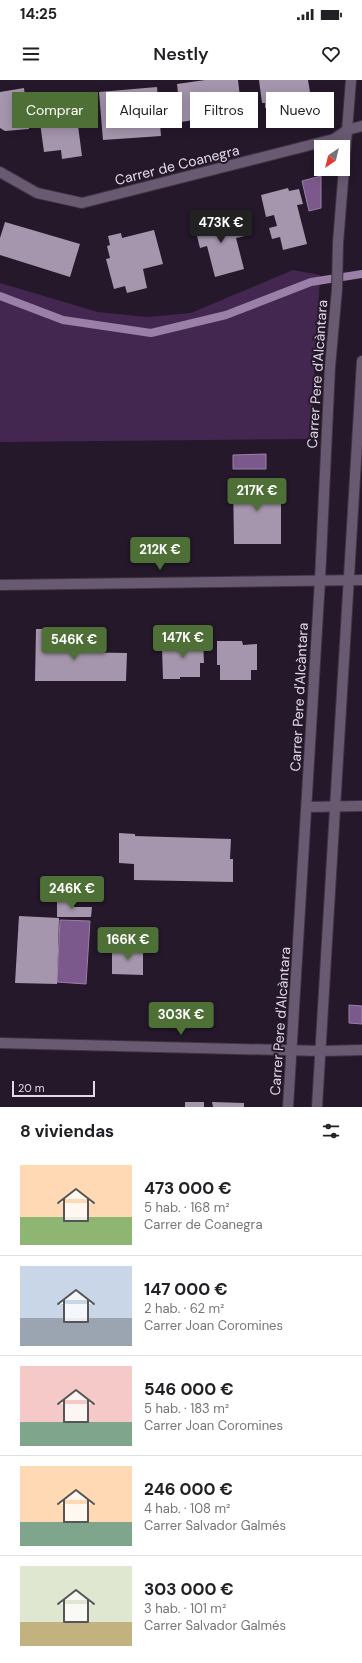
<!DOCTYPE html>
<html lang="es">
<head>
<meta charset="utf-8">
<style>
  body { margin:0; font-family:"DM Sans",sans-serif; background:#f6f6f6; color:#202124; height:100vh; display:flex; flex-direction:column; font-size:15px; white-space:nowrap }
  * { box-sizing:border-box; margin:0 }
  p { font-size:13px; color:#757577 }
  .icon { flex:none; width:22px; height:22px; fill:none; stroke:currentColor; stroke-width:2; stroke-linecap:round; stroke-linejoin:round }
  .map { position:relative; height:1027px; overflow:hidden }
  .sheet { display:flex; flex-direction:column; background:#fff; flex:1 }
  .sheet>* { flex:none }
  .banner { position:absolute; left:12px; top:12px; width:338px; height:36px; display:flex; gap:8px }
  .needle { width:26px; rotate:215deg }
  .buttons { position:absolute; left:314px; top:60px; display:grid; gap:8px }
  .buttons a { display:grid; place-items:center; width:36px; height:36px; border-radius:0px; background:#fff; box-shadow:0 2px 10px #0003; font-size:20px }
  .scale { position:absolute; left:12px; bottom:10px; width:83px; box-sizing:border-box; padding-left:4px; border:2px solid #e1dae6; border-top:0; font-size:11px; line-height:14px; white-space:nowrap; color:#e1dae6; -webkit-text-stroke:3px #24182a; paint-order:stroke }
  .price { position:absolute; translate:-50% -34px; padding:0 9px; border-radius:4px; background:#4e6f36; color:#fff; font-size:13px; line-height:26px; filter:drop-shadow(0 1px 2px #0008) }
  .price::after { content:''; position:absolute; left:50%; top:24px; width:12px; height:9px; margin-left:-6px; background:inherit; clip-path:polygon(0 0,100% 0,50% 100%) }
  .price.on { background:#222; color:#fff }
  ul { padding:0; list-style:none }
  li { display:flex; align-items:center; gap:12px; height:100px; padding:0 20px }
  li+li { border-top:1px solid #e0e0e0 }
  li span { display:grid; place-items:center; flex:none; width:112px; height:80px; border-radius:0px; color:#555 }
  li>.icon { margin-inline-start:auto }
  span .icon { width:48px; height:48px; fill:#fffc; stroke-width:1 }
  li b { font-size:17px }
  h2 { display:flex; justify-content:space-between; align-items:center; height:48px; padding:0 20px; font-size:17px }
  .pill { padding:0 14px; border-radius:0px; background:#fff; box-shadow:0 2px 10px #0003; font-size:14px; line-height:36px }
  .pill.on { background:#4e6f36; color:#fff }
  .status { display:flex; justify-content:space-between; align-items:center; height:28px; padding:0 20px; background:#fff; direction:ltr }
  .status svg { height:11px; fill:currentColor }
  header { display:flex; justify-content:space-between; align-items:center; height:52px; padding:0 20px; background:#fff; font-size:18px; font-weight:600 }
  .map>svg:first-child { display:block }
</style>
</head>
<body>
<div class="status"><b>14:25</b><svg viewBox="0 0 49 12"><path d="M0 12V9h3v3zM5 12V6h3v6zM10 12V3h3v9zM15 12V0h3v12zM26 1h20v11H26zM47 4h2v5h-2z"/></svg></div>
<header><svg class="icon" aria-label="menu" viewBox="0 0 24 24"><path d="M4 6h16M4 12h16M4 18h16"/></svg>Nestly<svg class="icon" aria-label="heart" viewBox="0 0 24 24"><path d="M12 20l-8-8c-3-5 5-10 8-4 3-6 11-1 8 4z"/></svg></header>
<div class="map">
<svg width="362" height="1027" viewBox="0 0 362 1027">
  <rect width="100%" height="100%" fill="#24182a"/>
  <polygon fill="#432751" points="293,190 320,195 311,359 0,362 0,203 98,232 147,237 191,233"/>
  <g fill="#7b598c" stroke="#9a80a7">
    <polygon points="321,96 321,128 309,131 302,101"/>
    <polygon points="266,374 266,389 233,389 233,375"/>
    <polygon points="60,840 90,841 86,904 57,902"/>
    <polygon points="349,925 362,926 362,944 349,943"/>
  </g>
  <g fill="none" stroke-linecap="round" stroke-linejoin="round">
    <polyline stroke="#9a80a7" stroke-width="8" points="0,216 63,240 151,253 226,235 311,202 362,194"/>
  </g>
  <g fill="#a596ad">
    <polygon points="205,0 238,0 241,26 229,27 230,36 213,38 214,46 194,48 194,40 181,42 177,4"/>
    <polygon points="259,0 308,0 311,18 286,21 287,25 265,28 265,23 262,23"/>
    <polygon points="157,7 161,56 103,60 99,12"/>
    <polygon points="24,8 29,49 5,51 0,48 0,12"/>
    <polygon points="75,23 82,76 62,79 61,70 44,72 38,28"/>
    <polygon points="288,108 289,111 299,109 303,124 297,125 307,164 283,170 280,157 272,159 269,148 277,146 274,135 266,137 261,115"/>
    <polygon points="213,135 217,147 240,141 245,156 236,158 244,189 215,197 207,166 200,168 193,140"/>
    <polygon points="5,142 80,164 70,197 0,175 0,158"/>
    <polygon points="154,150 163,184 143,189 147,208 127,213 125,206 114,209 106,179 110,178 107,166 110,165 108,156 121,153 122,158"/>
    <polygon points="233,401 281,401 281,464 234,464"/>
    <polygon points="36,549 68,549 68,572 127,573 126,601 35,601"/>
    <polygon points="203,559 204,583 200,583 200,597 180,597 180,599 163,599 162,568 171,568 171,563 177,563 177,560"/>
    <polygon points="217,561 242,561 243,565 257,564 257,590 251,590 251,600 220,600 220,585 217,585"/>
    <polygon points="119,753 135,754 135,756 231,759 230,779 233,779 233,802 134,800 134,784 119,783"/>
    <polygon points="57,820 74,821 74,827 92,827 91,837 57,837"/>
    <polygon points="19,836 59,838 57,904 15,903"/>
    <polygon points="112,867 143,868 143,895 112,894"/>
    <rect x="185" y="1022" width="19" height="5"/>
    <polygon points="212,1022 244,1023 244,1027 213,1027"/>
  </g>
  <g fill="none" stroke-linecap="round" stroke-linejoin="round">
    <defs>
      <g id="street">
        <polyline points="0,92 37,113 82,123 334,59 347,50 362,46"/>
        <polyline points="0,505 362,500"/>
        <polyline points="307,727 362,726"/>
        <polyline points="0,963 321,971 362,970"/>
        <polyline points="288,1027 320,500 330,287 337,209 338,163 351,0"/>
        <polyline points="317,1027 362,281"/>
      </g>
    </defs>
    <use href="#street" stroke="#3e3344" stroke-width="12"/>
    <use href="#street" stroke="#695a71" stroke-width="10"/>
  </g>
  <g text-anchor="middle" stroke-width="4" stroke-linejoin="round" paint-order="stroke">
    <g font-size="14" fill="#e1dae6" stroke="#24182a">
      <text transform="translate(177 85) rotate(-14)" y="5">Carrer de Coanegra</text>
      <text transform="translate(317 294) rotate(-86)" y="5">Carrer Pere d'Alcàntara</text>
      <text transform="translate(299 617) rotate(-87)" y="5">Carrer Pere d'Alcàntara</text>
      <text transform="translate(280 941) rotate(-86)" y="5">Carrer Pere d'Alcàntara</text>
    </g>
  </g>
</svg>
<div class="buttons">
<a><svg class="needle" viewBox="-14 -14 28 28"><path d="M0-13l5 13h-10z" fill="#e53935"/><path d="M0 13l5-13h-10z" fill="#757577"/></svg></a>
</div>
<div class="scale">20 m</div>
<b class="price on" style="left:221px;top:164px">473K €</b>
<b class="price" style="left:257px;top:432px">217K €</b>
<b class="price" style="left:160px;top:491px">212K €</b>
<b class="price" style="left:183px;top:579px">147K €</b>
<b class="price" style="left:74px;top:581px">546K €</b>
<b class="price" style="left:72px;top:830px">246K €</b>
<b class="price" style="left:128px;top:881px">166K €</b>
<b class="price" style="left:181px;top:956px">303K €</b>
<div class="banner">
<a class="pill on">Comprar</a>
<a class="pill">Alquilar</a>
<a class="pill">Filtros</a>
<a class="pill">Nuevo</a>
</div>
</div>
<section class="sheet">
<h2>8 viviendas<svg class="icon" aria-label="filters" viewBox="0 0 24 24"><path d="M4 7h16M4 17h16"/><circle cx="9" cy="7" r="2"/><circle cx="15" cy="17" r="2"/></svg></h2>
<ul>
<li><span style="background:linear-gradient(#ffd9b3 65%,#8fb573 0)"><svg class="icon" aria-label="home" viewBox="0 0 24 24"><path d="M3 11l9-7 9 7M6 9v11h12V9"/></svg></span><div><b>473 000 €</b><p>5 hab. · 168 m²</p><p>Carrer de Coanegra</p></div></li>
<li><span style="background:linear-gradient(#c9d6e8 65%,#9aa5b1 0)"><svg class="icon" aria-label="home" viewBox="0 0 24 24"><path d="M3 11l9-7 9 7M6 9v11h12V9"/></svg></span><div><b>147 000 €</b><p>2 hab. · 62 m²</p><p>Carrer Joan Coromines</p></div></li>
<li><span style="background:linear-gradient(#f6c9c9 70%,#7fa58c 0)"><svg class="icon" aria-label="home" viewBox="0 0 24 24"><path d="M3 11l9-7 9 7M6 9v11h12V9"/></svg></span><div><b>546 000 €</b><p>5 hab. · 183 m²</p><p>Carrer Joan Coromines</p></div></li>
<li><span style="background:linear-gradient(#ffd9b3 70%,#7fa58c 0)"><svg class="icon" aria-label="home" viewBox="0 0 24 24"><path d="M3 11l9-7 9 7M6 9v11h12V9"/></svg></span><div><b>246 000 €</b><p>4 hab. · 108 m²</p><p>Carrer Salvador Galmés</p></div></li>
<li><span style="background:linear-gradient(#dfe7d0 70%,#c2b280 0)"><svg class="icon" aria-label="home" viewBox="0 0 24 24"><path d="M3 11l9-7 9 7M6 9v11h12V9"/></svg></span><div><b>303 000 €</b><p>3 hab. · 101 m²</p><p>Carrer Salvador Galmés</p></div></li>
</ul>
</section>
</body>
</html>
